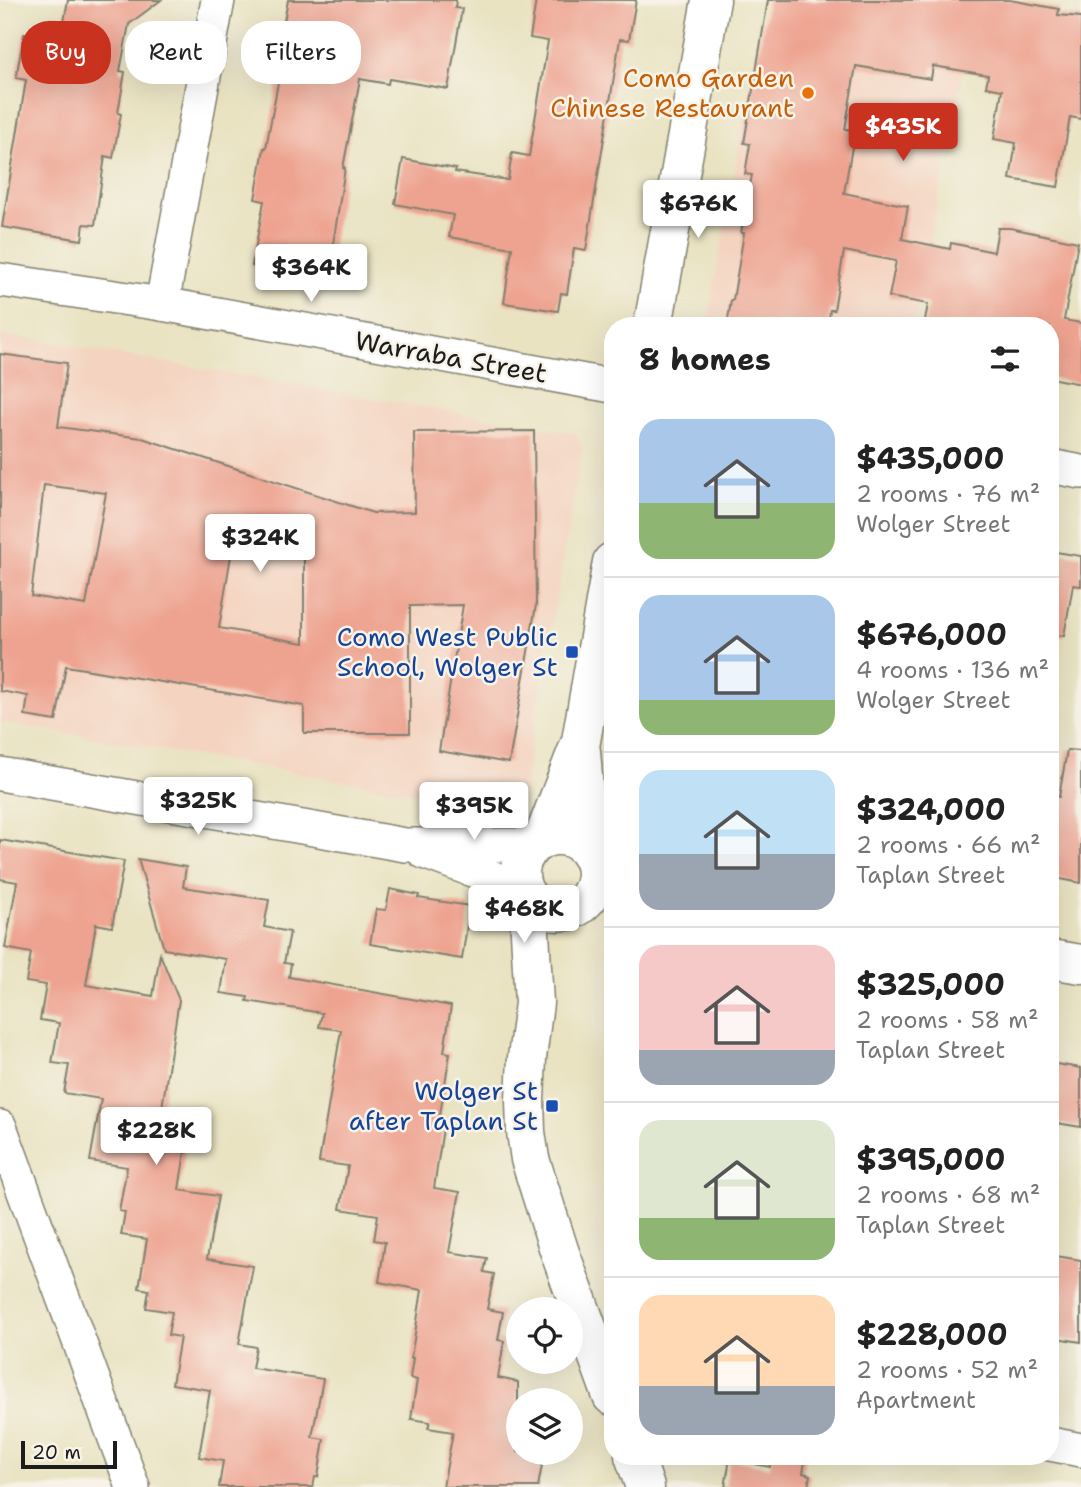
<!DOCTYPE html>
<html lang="en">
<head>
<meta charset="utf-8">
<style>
  body { margin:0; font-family:"Shantell Sans",sans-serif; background:#f2f2f2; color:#222; height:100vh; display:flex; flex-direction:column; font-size:26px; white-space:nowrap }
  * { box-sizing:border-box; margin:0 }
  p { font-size:23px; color:#767676 }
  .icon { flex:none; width:38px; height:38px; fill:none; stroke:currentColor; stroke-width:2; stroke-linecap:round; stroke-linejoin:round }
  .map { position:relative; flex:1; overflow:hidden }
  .drawer { position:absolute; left:604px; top:317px; width:455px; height:1148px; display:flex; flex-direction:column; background:#fff; border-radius:28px; box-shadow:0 7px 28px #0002 }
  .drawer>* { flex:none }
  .hud { position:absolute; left:21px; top:21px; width:478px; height:63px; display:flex; gap:14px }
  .fabs { position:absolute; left:506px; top:1297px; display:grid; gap:14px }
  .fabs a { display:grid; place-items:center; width:77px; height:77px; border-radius:50%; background:#fff; box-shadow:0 7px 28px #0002; font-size:35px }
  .scale { position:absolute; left:21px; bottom:18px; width:96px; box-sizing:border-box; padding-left:7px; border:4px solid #1c1c1c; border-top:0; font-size:19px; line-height:24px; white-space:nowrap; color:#1c1c1c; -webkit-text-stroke:5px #f7f3e8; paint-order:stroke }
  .price { position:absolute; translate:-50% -60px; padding:0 16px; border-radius:7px; background:#fff; color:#222; font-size:23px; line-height:46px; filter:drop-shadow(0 2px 4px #0008) }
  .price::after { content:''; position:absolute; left:50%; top:42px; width:21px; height:16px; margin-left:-10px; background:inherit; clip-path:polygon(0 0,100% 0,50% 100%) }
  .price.active { background:#c8321e; color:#fff }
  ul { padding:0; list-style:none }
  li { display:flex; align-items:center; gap:21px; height:175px; padding:0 35px }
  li+li { border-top:2px solid #e0e0e0 }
  li span { display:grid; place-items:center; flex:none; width:196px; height:140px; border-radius:21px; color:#555 }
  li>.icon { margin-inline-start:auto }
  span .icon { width:84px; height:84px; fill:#fffc; stroke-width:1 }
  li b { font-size:30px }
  h2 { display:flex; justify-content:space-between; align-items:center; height:84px; padding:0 35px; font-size:30px }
  .tag { padding:0 24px; border-radius:28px; background:#fff; box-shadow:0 7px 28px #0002; font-size:24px; line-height:63px }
  .tag.active { background:#c8321e; color:#fff }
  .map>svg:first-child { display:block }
</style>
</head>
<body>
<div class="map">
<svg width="1081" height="1487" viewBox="0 0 1081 1487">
  <rect width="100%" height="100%" fill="#f7f3e8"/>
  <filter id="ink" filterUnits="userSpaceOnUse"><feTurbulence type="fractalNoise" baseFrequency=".0143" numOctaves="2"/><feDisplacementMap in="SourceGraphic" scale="14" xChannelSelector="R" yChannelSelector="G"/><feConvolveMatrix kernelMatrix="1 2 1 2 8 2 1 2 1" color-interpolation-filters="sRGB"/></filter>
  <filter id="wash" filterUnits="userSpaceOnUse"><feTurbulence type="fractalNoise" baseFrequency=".00686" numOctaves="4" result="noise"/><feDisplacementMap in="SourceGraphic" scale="28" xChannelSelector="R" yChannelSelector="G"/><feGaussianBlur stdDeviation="1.57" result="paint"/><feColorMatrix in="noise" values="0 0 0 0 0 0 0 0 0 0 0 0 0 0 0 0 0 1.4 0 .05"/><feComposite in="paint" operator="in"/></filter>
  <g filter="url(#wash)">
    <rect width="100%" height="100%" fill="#e9e3c2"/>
    <g fill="#f4d3c0">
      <polygon points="765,0 976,0 914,325 707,326"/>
      <polygon points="0,334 576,433 582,447 521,805 508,809 0,722"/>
    </g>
    <g id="blocks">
      <g fill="#eea390" fill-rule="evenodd">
        <polygon points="68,0 161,0 129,24 120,71 125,72 118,113 121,114 113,158 105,156 95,225 84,224 82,240 2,227 26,80 16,78 24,34 47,38 50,19 64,22"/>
        <polygon points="288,0 456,0 455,8 462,9 448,89 389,79 388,84 360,79 343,168 345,168 328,276 311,273 311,277 252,266 264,201 255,199 264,148 266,148 279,77 274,76"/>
        <polygon points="536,0 636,0 629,40 620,39 586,250 574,248 567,294 561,293 558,311 504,303 512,248 449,237 453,215 395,204 403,159 456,169 455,172 508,180 512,153 529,156 548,41 530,38"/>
        <polygon points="768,0 1010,0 1059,9 1058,15 1081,17 1081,119 1070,117 1058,187 1010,179 1016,143 994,139 1002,90 986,87 988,75 933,66 931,79 856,66 845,129 855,130 844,193 908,206 902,239 950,249 951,243 994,252 998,228 1010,228 1078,242 1064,320 1081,323 1081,384 1050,378 1050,326 924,326 928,304 889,297 896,261 844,251 834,310 830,310 828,326 727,326 731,300 733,300 744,233 741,233 752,175 745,174 750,144 744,143"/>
        <path d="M 0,354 L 67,363 L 58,427 L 142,438 L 373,513 L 415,512 L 414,432 L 534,431 L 536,605 L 509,763 L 439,751 L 463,605 L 410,606 L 410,733 L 304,733 L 304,706 L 66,666 L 56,721 L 25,716 L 28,696 L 0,691 ZM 44,485 L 106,493 L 86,605 L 31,596 ZM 235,531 L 304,553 L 304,643 L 219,628 Z"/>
        <polygon points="1050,551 1081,556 1081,586 1073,585 1064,636 1050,635"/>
        <polygon points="1067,750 1081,751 1081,883 1050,877 1050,796 1059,797"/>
        <polygon points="0,840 124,861 112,927 96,924 86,985 153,996 160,954 179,1000 161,1114 190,1119 179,1190 218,1196 207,1259 253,1266 239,1344 256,1347 252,1368 323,1379 312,1437 324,1439 318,1477 315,1477 313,1487 219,1487 223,1461 199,1457 210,1390 172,1384 180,1337 168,1335 172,1312 146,1308 149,1290 139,1288 147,1239 121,1235 125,1212 119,1211 127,1167 90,1161 101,1099 64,1093 69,1065 52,1063 59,1023 40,1020 46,985 26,982 31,953 5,948 17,882 0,879"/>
        <polygon points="138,859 186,867 183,887 269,900 264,927 290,932 284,963 291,964 289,977 451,1006 444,1052 450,1053 440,1115 437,1121 444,1122 434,1188 460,1192 449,1252 487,1258 484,1272 494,1274 487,1309 503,1312 498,1340 504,1341 498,1378 518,1382 518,1452 544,1454 538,1487 443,1487 453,1432 428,1428 430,1422 411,1419 417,1380 410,1378 413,1358 411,1358 422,1290 379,1282 385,1242 374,1240 378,1215 340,1209 348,1166 319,1162 341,1030 319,1027 322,1013 247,1001 248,997 221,993 226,959 164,949"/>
        <polygon points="390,889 419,895 418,898 470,906 462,959 370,944 376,909 386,910"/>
        <polygon points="1050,1063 1081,1068 1081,1127 1050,1122"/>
        <polygon points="1050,1255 1081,1260 1081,1342 1050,1337"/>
        <polygon points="772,1456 806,1456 803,1473 810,1475 808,1487 725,1487 730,1459 770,1467"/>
      </g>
    </g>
  </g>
  <g filter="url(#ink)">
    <use href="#blocks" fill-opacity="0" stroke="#82806f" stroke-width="2"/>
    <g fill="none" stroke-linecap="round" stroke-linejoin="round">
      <defs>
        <g id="minor">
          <polyline points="0,280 162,304 612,386"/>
          <polyline points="162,304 218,0"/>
          <polyline points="1050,466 1081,472"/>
          <polyline points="0,774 405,845 534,845"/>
          <polyline points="424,852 523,889"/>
          <polyline points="0,1127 133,1487"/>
          <polyline points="1050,1444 1081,1450"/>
        </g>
        <g id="tertiary">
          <polyline points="653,326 711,0"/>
          <polyline points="581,751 589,853"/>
          <circle cx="558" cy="874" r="38"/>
          <polyline points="543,839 581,741 612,562"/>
          <polyline points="528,897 534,1003 527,1058 525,1100 526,1132 530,1159 559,1250 612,1396"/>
          <polyline points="1050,959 1081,964"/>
          <polyline points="634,1456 645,1487"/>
        </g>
      </defs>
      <use href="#minor" stroke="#82806f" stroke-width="36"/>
      <use href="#tertiary" stroke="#82806f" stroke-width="41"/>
      <use href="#minor" stroke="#fff" stroke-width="33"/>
      <use href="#tertiary" stroke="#fff" stroke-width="38"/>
    </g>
  </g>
  <circle fill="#e8710a" stroke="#f7f3e8" stroke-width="2.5" cx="808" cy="93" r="7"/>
  <g fill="#1a4fb4" stroke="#f7f3e8" stroke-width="2.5">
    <rect x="565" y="645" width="14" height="14" rx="3.5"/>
    <rect x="545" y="1099" width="14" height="14" rx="3.5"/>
  </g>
  <g text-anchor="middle" stroke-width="5" stroke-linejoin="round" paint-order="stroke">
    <g font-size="26" fill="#c56008" stroke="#f7f3e8" text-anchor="end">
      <text x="794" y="87">Como Garden<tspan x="794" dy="30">Chinese Restaurant</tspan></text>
    </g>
    <g font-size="26" fill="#1c1c1c" stroke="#f7f3e8">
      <text transform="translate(451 357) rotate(10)" y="9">Warraba Street</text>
    </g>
    <g font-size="26" fill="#164399" stroke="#f7f3e8" text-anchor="end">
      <text x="558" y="646">Como West Public<tspan x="558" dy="30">School, Wolger St</tspan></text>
      <text x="538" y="1100">Wolger St<tspan x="538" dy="30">after Taplan St</tspan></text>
    </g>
  </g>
</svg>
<div class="fabs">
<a><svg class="icon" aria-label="locate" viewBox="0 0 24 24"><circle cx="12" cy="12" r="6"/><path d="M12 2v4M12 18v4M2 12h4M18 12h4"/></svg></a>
<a><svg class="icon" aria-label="layers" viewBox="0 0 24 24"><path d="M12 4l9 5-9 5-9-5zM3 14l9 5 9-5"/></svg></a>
</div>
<div class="scale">20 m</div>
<b class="price active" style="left:903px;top:163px">$435K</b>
<b class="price" style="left:698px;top:240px">$676K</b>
<b class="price" style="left:311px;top:304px">$364K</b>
<b class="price" style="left:260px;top:574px">$324K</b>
<b class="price" style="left:198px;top:837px">$325K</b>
<b class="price" style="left:474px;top:842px">$395K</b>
<b class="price" style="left:524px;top:945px">$468K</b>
<b class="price" style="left:156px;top:1167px">$228K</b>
<div class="hud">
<a class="tag active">Buy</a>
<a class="tag">Rent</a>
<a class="tag">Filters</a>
</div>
<section class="drawer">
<h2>8 homes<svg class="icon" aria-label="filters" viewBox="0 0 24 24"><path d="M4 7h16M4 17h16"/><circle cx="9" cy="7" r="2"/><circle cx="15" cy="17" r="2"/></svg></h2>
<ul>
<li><span style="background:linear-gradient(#a9c7e8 60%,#8fb573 0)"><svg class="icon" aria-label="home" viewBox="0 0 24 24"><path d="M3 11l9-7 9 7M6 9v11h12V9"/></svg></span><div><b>$435,000</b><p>2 rooms · 76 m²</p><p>Wolger Street</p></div></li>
<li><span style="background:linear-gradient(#a9c7e8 75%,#8fb573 0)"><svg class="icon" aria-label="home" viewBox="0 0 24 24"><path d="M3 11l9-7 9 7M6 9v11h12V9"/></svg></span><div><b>$676,000</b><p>4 rooms · 136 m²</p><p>Wolger Street</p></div></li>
<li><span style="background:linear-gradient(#bfe0f5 60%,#9aa5b1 0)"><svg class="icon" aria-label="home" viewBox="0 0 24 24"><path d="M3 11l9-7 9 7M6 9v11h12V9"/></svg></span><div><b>$324,000</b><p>2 rooms · 66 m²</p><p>Taplan Street</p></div></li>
<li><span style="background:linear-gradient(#f6c9c9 75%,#9aa5b1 0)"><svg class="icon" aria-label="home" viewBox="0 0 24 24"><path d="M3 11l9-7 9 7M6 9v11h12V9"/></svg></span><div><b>$325,000</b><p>2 rooms · 58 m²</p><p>Taplan Street</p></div></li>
<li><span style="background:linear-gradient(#dfe7d0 70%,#8fb573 0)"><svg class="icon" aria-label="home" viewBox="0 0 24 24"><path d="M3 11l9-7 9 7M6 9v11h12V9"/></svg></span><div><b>$395,000</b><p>2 rooms · 68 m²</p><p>Taplan Street</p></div></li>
<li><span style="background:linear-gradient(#ffd9b3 65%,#9aa5b1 0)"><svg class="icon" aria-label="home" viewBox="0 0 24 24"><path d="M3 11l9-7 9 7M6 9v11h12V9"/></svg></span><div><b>$228,000</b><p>2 rooms · 52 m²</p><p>Apartment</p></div></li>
</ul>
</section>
</div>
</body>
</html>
